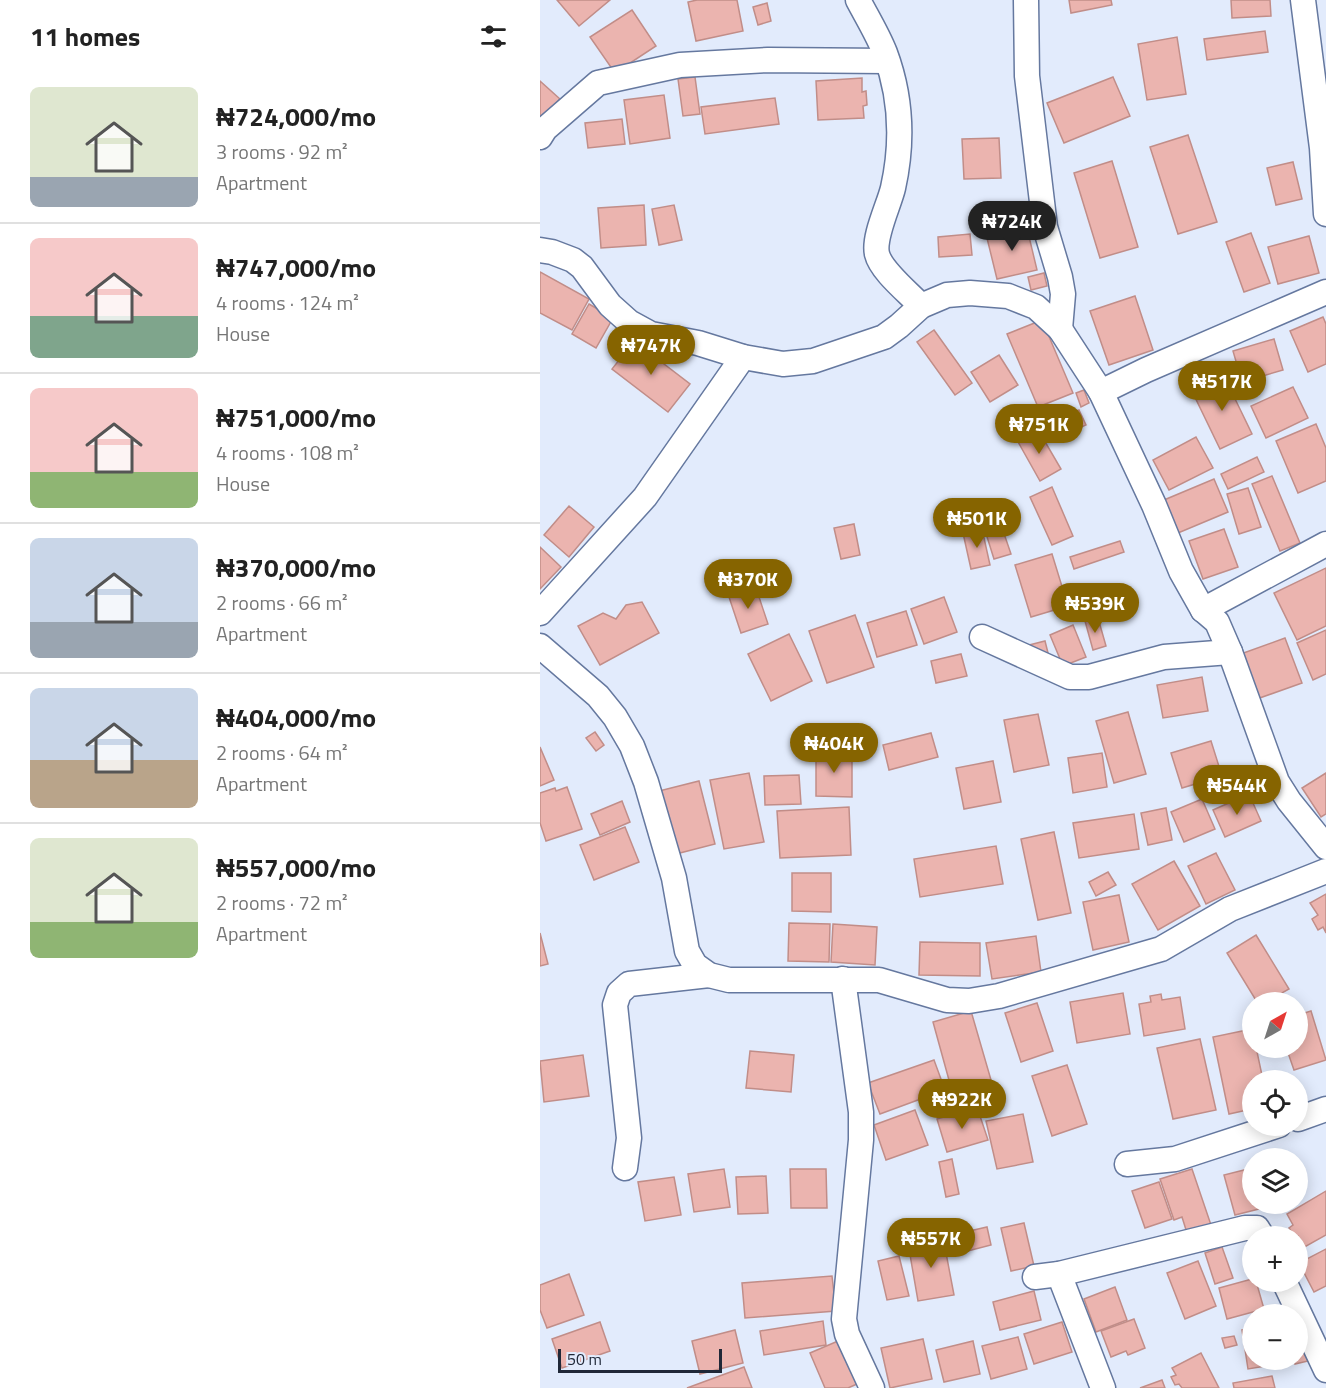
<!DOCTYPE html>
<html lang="en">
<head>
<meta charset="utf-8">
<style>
  body { margin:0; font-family:"Titillium Web",sans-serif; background:#f6f6f6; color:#222; height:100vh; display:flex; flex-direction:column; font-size:22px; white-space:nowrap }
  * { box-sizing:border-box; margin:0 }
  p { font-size:20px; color:#767676 }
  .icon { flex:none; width:33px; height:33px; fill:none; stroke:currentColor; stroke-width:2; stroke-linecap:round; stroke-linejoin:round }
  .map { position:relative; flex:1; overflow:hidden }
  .details { display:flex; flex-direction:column; background:#fff; width:540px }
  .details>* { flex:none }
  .needle { width:39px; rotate:39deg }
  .fabs { position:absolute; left:702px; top:992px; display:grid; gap:12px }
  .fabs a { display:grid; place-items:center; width:66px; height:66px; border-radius:50%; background:#fff; box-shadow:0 3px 15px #0003; font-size:30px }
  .scale { position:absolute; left:18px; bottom:15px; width:164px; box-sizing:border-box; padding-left:6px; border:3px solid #202838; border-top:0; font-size:16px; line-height:21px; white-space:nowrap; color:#202838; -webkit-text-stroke:4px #e2ebfc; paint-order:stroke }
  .price { position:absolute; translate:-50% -51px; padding:0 14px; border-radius:21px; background:#866400; color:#fff; font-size:20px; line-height:39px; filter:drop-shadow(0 2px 3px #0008) }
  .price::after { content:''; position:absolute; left:50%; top:36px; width:18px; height:14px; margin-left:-9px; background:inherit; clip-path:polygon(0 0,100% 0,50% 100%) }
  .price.active { background:#222; color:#fff }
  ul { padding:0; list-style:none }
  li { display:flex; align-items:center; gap:18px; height:150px; padding:0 30px }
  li+li { border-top:2px solid #e0e0e0 }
  li span { display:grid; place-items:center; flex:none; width:168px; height:120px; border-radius:9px; color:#555 }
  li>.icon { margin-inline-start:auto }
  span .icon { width:72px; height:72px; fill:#fffc; stroke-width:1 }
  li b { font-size:26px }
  h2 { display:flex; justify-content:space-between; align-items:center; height:72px; padding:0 30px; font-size:26px }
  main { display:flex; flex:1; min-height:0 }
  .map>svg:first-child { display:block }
</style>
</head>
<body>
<main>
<section class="details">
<h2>11 homes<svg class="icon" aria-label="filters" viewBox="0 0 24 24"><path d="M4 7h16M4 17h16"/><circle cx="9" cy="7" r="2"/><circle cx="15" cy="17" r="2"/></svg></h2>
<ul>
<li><span style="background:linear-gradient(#dfe7d0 75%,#9aa5b1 0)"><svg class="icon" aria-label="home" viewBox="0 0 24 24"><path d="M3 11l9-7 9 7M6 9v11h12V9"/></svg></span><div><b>₦724,000/mo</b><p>3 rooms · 92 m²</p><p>Apartment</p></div></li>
<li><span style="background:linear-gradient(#f6c9c9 65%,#7fa58c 0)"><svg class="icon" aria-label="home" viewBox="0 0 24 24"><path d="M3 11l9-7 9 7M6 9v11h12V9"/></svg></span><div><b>₦747,000/mo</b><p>4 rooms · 124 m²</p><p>House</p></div></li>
<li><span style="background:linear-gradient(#f6c9c9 70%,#8fb573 0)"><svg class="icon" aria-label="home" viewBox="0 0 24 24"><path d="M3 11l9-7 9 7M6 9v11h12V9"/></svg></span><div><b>₦751,000/mo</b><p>4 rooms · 108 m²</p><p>House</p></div></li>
<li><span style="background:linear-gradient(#c9d6e8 70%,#9aa5b1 0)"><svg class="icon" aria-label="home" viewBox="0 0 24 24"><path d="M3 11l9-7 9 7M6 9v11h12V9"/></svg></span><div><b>₦370,000/mo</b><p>2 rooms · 66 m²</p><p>Apartment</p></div></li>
<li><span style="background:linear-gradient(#c9d6e8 60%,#b9a48a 0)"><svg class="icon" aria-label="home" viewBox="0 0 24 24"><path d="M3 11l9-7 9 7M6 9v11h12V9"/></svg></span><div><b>₦404,000/mo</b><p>2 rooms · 64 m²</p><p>Apartment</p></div></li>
<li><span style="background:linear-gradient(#dfe7d0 70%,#8fb573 0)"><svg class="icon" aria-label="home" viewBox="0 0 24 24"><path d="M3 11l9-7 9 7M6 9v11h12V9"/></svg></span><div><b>₦557,000/mo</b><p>2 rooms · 72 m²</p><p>Apartment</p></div></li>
</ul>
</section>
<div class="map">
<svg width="786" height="1388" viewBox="0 0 786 1388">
  <rect width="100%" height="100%" fill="#e2ebfc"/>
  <g fill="#ebb4af" stroke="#c18d88" stroke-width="1.5">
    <polygon points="17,0 70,0 39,26"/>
    <polygon points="157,0 197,0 203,31 156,41 148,2"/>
    <polygon points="529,0 571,0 572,5 531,13"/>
    <polygon points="691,0 730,0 731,16 692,18"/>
    <polygon points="227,3 231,21 218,25 213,7"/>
    <polygon points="92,10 116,46 75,73 50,37"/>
    <polygon points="725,31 728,52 667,60 664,39"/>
    <polygon points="637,37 646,94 607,100 598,44"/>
    <polygon points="155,77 160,114 143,116 138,79"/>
    <polygon points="573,77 590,116 524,143 507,103"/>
    <polygon points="322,78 322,92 326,91 327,105 323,106 324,118 278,120 276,81"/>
    <polygon points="0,81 20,99 0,121"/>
    <polygon points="124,95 130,138 90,144 84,100"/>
    <polygon points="235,98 239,124 165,134 161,107"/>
    <polygon points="82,119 85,144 48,148 45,123"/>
    <polygon points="648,135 677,222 638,234 610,147"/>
    <polygon points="459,138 461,178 424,179 422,139"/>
    <polygon points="572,161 598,247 560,258 534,173"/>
    <polygon points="753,162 762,199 736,205 727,168"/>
    <polygon points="104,205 106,245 61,248 58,208"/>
    <polygon points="134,205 142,240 119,245 112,209"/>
    <polygon points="486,224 497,270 457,279 446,234"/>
    <polygon points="711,233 730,283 704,292 686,242"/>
    <polygon points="430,234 432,255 399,257 398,237"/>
    <polygon points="769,236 779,273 738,284 728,247"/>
    <polygon points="0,272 49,299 32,330 0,313"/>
    <polygon points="504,273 507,286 491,290 488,277"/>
    <polygon points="595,296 613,350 569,365 550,311"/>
    <polygon points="49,304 73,318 56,348 32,334"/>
    <polygon points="783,317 786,324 786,364 768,372 750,331"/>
    <polygon points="502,320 533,393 498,407 467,334"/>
    <polygon points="394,330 432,383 415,395 377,342"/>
    <polygon points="734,339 743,370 702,382 693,351"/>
    <polygon points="94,341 150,384 128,412 72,369"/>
    <polygon points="459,355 478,385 450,402 431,372"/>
    <polygon points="683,374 712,434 680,449 651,389"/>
    <polygon points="753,387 768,418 726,438 711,406"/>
    <polygon points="544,390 549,403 541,407 536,393"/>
    <polygon points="539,410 546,425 513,440 506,424"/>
    <polygon points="776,424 786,448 786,481 758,493 736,441"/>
    <polygon points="497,428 521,469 500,481 477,440"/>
    <polygon points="656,437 673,468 629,490 613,460"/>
    <polygon points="717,457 724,472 688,489 681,474"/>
    <polygon points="732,476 760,543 740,551 712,484"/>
    <polygon points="674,479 688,512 638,533 624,500"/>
    <polygon points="512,487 533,536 512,545 490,497"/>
    <polygon points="708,488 721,527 699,534 687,494"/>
    <polygon points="29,506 54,527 29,557 4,535"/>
    <polygon points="459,519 471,554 454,559 443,524"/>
    <polygon points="314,524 320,555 301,559 294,528"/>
    <polygon points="442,529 450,565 431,569 423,533"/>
    <polygon points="684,529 698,567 663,579 649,541"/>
    <polygon points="580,541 584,552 534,569 530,557"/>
    <polygon points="0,547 21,567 0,589"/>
    <polygon points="512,554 528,606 491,617 475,565"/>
    <polygon points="786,568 786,626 757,640 734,593"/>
    <polygon points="216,588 228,624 201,633 189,597"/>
    <polygon points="404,597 417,632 384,644 371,609"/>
    <polygon points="102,602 119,633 60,665 38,626 63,613 76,619 86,605"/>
    <polygon points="366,611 377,645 337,657 327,623"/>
    <polygon points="315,615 334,667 287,683 269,631"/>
    <polygon points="558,618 566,646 553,650 545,621"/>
    <polygon points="533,625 546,657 523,666 510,635"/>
    <polygon points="786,630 786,674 773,680 757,643"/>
    <polygon points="249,634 272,681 231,701 208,654"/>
    <polygon points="745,638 762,683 714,700 698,655"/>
    <polygon points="505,641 508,653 487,657 485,646"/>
    <polygon points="421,654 427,676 396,683 391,661"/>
    <polygon points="662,677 668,711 623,718 617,685"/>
    <polygon points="588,712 606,774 574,783 556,721"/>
    <polygon points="498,714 509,765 474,772 464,720"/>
    <polygon points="55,732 64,745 56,751 46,738"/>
    <polygon points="391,733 398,757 349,770 343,745"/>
    <polygon points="671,741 682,776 642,788 631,753"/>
    <polygon points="0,747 14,780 0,786"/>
    <polygon points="276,752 312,753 312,797 276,796"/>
    <polygon points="562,753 567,787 533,793 528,758"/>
    <polygon points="453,761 461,802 424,809 416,768"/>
    <polygon points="209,773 224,842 184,849 170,780"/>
    <polygon points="786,773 786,814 781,817 762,788"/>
    <polygon points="259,775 261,804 225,805 224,776"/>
    <polygon points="159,781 175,844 132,855 115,792"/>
    <polygon points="27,787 42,829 6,841 0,823 0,793 15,788 16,791"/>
    <polygon points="709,794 721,821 685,837 673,810"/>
    <polygon points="662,799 675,829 644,842 631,812"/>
    <polygon points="82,801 90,822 60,835 51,814"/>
    <polygon points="309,807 311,855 240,858 237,811"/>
    <polygon points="626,808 632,840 608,845 601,813"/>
    <polygon points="594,814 599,849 539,858 533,823"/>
    <polygon points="85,827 99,862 54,880 40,845"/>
    <polygon points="514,832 531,913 498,920 481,839"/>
    <polygon points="456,846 463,884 380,897 374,859"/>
    <polygon points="676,853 695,890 666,904 648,866"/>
    <polygon points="634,861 660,906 618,930 592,884"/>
    <polygon points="568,872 576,885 556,896 549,882"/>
    <polygon points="252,873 291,873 291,912 252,911"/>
    <polygon points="786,894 786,933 783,927 778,930 772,919 778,915 770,903"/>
    <polygon points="579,895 589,942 553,950 543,902"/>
    <polygon points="249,923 290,924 289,962 248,961"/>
    <polygon points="293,924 337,927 335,965 291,962"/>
    <polygon points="0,933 8,964 0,966"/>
    <polygon points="716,935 749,989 726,1002 717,1002 687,953"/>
    <polygon points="496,936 501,972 452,979 446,943"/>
    <polygon points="380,942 440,943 440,976 379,975"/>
    <polygon points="583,993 590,1034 537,1043 530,1002"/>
    <polygon points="621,994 622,1000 640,997 645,1029 604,1036 599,1004 611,1002 610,996"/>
    <polygon points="497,1003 513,1051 481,1062 465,1013"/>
    <polygon points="431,1011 451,1080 412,1091 393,1022"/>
    <polygon points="771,1011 786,1060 754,1070 746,1047 758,1047 758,1015"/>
    <polygon points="712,1029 712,1047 716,1047 723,1080 712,1080 712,1109 689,1114 673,1037"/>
    <polygon points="660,1039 676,1110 633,1119 617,1048"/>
    <polygon points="210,1051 254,1055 251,1092 206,1088"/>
    <polygon points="43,1055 49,1096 4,1102 0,1061"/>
    <polygon points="394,1060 405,1090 340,1114 328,1083"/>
    <polygon points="527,1065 547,1124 512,1136 492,1076"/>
    <polygon points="437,1107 448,1140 407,1152 397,1119"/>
    <polygon points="375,1110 388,1145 346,1160 334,1125"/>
    <polygon points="483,1114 493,1162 457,1169 446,1121"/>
    <polygon points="412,1159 419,1194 406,1197 399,1162"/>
    <polygon points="712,1168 712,1203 726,1203 727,1207 695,1215 684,1175"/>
    <polygon points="184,1169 190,1207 154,1212 148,1174"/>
    <polygon points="250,1169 286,1169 287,1208 251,1208"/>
    <polygon points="652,1169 671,1225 647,1233 642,1217 634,1220 620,1179"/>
    <polygon points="226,1176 228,1213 198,1214 196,1177"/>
    <polygon points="134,1177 141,1215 105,1221 98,1182"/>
    <polygon points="619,1182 632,1219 605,1228 592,1191"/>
    <polygon points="786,1191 786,1235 761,1249 758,1243 758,1236 754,1236 749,1228 753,1225 747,1214"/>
    <polygon points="484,1223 494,1266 471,1271 461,1228"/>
    <polygon points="447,1227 451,1245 416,1254 412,1235"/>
    <polygon points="403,1237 414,1295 378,1301 368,1243"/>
    <polygon points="682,1247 693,1278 675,1284 665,1253"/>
    <polygon points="786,1249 786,1286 774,1292 759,1263"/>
    <polygon points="359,1256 369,1296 347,1300 338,1261"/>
    <polygon points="658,1261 676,1306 645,1319 627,1273"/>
    <polygon points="29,1274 44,1315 7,1328 0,1310 0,1285"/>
    <polygon points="292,1276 296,1311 205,1318 202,1283"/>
    <polygon points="712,1279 712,1281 716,1281 724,1309 687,1319 679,1288"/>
    <polygon points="575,1287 587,1320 556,1332 544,1299"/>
    <polygon points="494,1291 501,1320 460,1330 453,1302"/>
    <polygon points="594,1319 605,1348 588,1355 586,1351 571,1357 561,1331"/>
    <polygon points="283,1321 286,1345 224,1355 220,1331"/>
    <polygon points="60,1322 70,1351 22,1368 12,1339"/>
    <polygon points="522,1322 532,1352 494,1364 484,1334"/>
    <polygon points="712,1329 712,1359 750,1359 750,1362 708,1369 702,1330"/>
    <polygon points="195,1330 203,1363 160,1374 152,1341"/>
    <polygon points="694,1336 697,1345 685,1348 682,1338"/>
    <polygon points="478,1337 487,1369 451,1379 442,1346"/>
    <polygon points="383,1339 392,1379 350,1388 341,1348"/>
    <polygon points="762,1339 768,1361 755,1364 754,1359 758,1359 758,1340"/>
    <polygon points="298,1341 317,1384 308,1388 285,1388 270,1353"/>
    <polygon points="433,1341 440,1374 404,1382 396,1350"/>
    <polygon points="661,1353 679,1388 642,1388 639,1384 635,1385 631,1377 636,1375 632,1368"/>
    <polygon points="204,1367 212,1388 147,1388"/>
    <polygon points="732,1376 735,1388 694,1388 693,1383"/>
    <polygon points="622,1380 625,1388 600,1388"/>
  </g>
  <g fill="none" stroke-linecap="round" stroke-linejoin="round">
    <defs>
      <g id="street">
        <path d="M 318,0 C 327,17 338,35 345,53 C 361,96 363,143 353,188 C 349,205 333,237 337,254 C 341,271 369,293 381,306"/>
        <polyline points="486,0 487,76 505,227 520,277 523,294 520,329"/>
        <polyline points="763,0 782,148 786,214"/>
        <polyline points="0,137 5,129 58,83 140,65 228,60 347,61"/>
        <polyline points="0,250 12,252 33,260 42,267 70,305 89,322 111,334 158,343 203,357 243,364 273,361 344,337 359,326 381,306 407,295 430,293 468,296 496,307 520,329 561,392 614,505 641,571 663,610 677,622 690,652 737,782 749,801 786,847"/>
        <polyline points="561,392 606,370 786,292"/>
        <polyline points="663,610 786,544"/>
        <polyline points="0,613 105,497 203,357"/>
        <polyline points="442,637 530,677 549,677 624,657 690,652"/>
        <polyline points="0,646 58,696 75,717 92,746 106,782 134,878 147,951 155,965 169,975 189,980 339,980 407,1000 429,1001 459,996 621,949 690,909 786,871"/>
        <polyline points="303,979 321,1112 321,1140 304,1319 307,1334 332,1388"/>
        <polyline points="758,1119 786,1109"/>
        <polyline points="587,1164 635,1159 739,1125"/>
        <polyline points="85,1168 89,1138 75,1005 79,993 89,984 169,975"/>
        <polyline points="519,1274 563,1388"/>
        <polyline points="495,1277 519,1274 705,1228 717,1228 722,1236"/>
        <polyline points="744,1281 786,1370"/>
      </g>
    </defs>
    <use href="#street" stroke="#65789f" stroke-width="27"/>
    <use href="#street" stroke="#fff" stroke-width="24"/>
  </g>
</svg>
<div class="fabs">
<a><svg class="needle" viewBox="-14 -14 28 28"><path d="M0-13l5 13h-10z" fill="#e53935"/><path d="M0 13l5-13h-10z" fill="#767676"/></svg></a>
<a><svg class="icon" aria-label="locate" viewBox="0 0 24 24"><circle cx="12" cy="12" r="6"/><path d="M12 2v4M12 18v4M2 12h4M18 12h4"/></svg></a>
<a><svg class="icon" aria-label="layers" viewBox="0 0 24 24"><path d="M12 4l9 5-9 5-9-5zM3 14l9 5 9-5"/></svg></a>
<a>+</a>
<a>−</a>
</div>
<div class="scale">50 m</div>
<b class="price active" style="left:472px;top:252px">₦724K</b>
<b class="price" style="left:111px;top:376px">₦747K</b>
<b class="price" style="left:682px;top:412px">₦517K</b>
<b class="price" style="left:499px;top:455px">₦751K</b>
<b class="price" style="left:437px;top:549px">₦501K</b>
<b class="price" style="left:208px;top:610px">₦370K</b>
<b class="price" style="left:555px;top:634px">₦539K</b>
<b class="price" style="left:294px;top:774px">₦404K</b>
<b class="price" style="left:697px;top:816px">₦544K</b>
<b class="price" style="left:422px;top:1130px">₦922K</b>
<b class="price" style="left:391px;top:1269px">₦557K</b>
</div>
</main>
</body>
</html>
